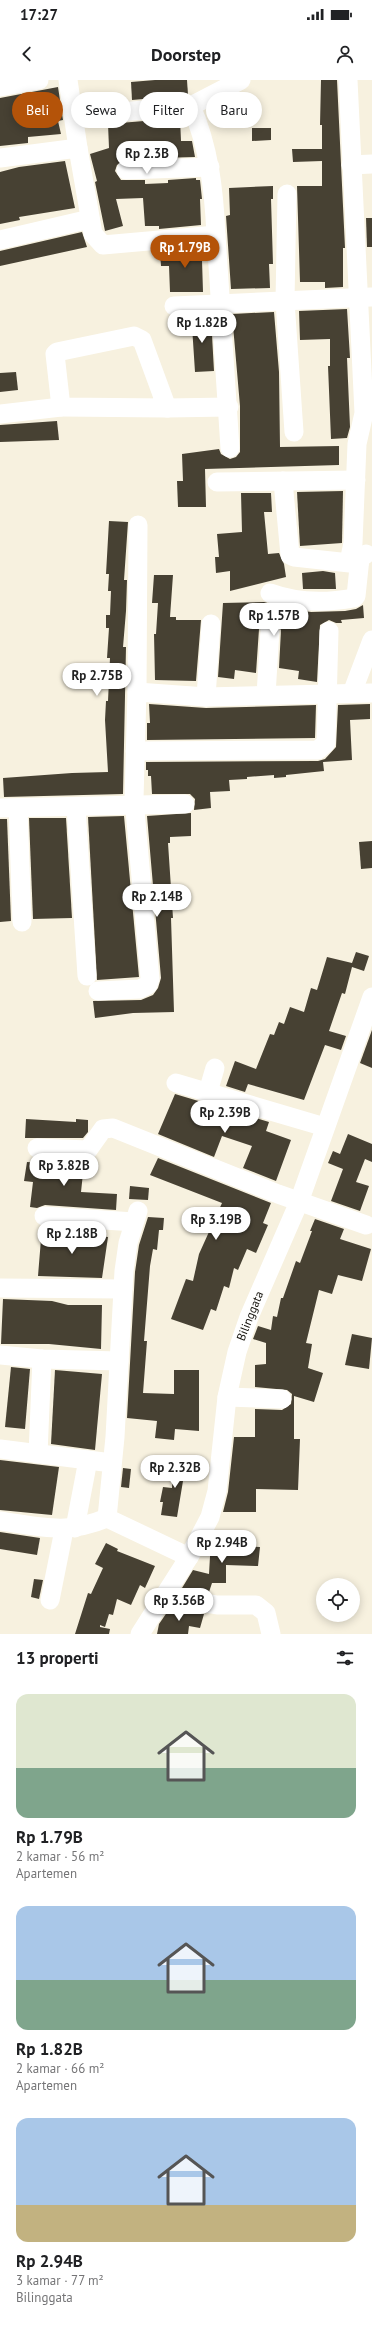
<!DOCTYPE html>
<html lang="id">
<head>
<meta charset="utf-8">
<style>
  body { margin:0; font-family:"PT Sans",sans-serif; background:#f2f2f2; color:#202124; height:100vh; display:flex; flex-direction:column; font-size:15px; white-space:nowrap }
  * { box-sizing:border-box; margin:0 }
  p { font-size:13px; color:#757577 }
  .icon { flex:none; width:22px; height:22px; fill:none; stroke:currentColor; stroke-width:2; stroke-linecap:round; stroke-linejoin:round }
  .map { position:relative; height:1554px; overflow:hidden }
  .drawer { display:flex; flex-direction:column; background:#fff; flex:1 }
  .drawer>* { flex:none }
  .banner { position:absolute; left:12px; top:12px; width:348px; height:36px; display:flex; gap:8px }
  .tools { position:absolute; left:316px; top:1498px; display:grid; gap:8px }
  .tools a { display:grid; place-items:center; width:44px; height:44px; border-radius:50%; background:#fff; box-shadow:0 2px 10px #0003; font-size:20px }
  .price { position:absolute; translate:-50% -34px; padding:0 9px; border-radius:14px; background:#fff; color:#222; font-size:13px; line-height:26px; filter:drop-shadow(0 1px 2px #0008) }
  .price::after { content:''; position:absolute; left:50%; top:24px; width:12px; height:9px; margin-left:-6px; background:inherit; clip-path:polygon(0 0,100% 0,50% 100%) }
  .price.selected { background:#b45309; color:#fff }
  ul { padding:0; list-style:none }
  li { display:grid; align-content:center; gap:8px; height:212px; padding:0 16px }
  li span { display:grid; place-items:center; height:124px; border-radius:12px; color:#555 }
  li>.icon { margin-inline-start:auto }
  span .icon { width:72px; height:72px; fill:#fffc; stroke-width:1 }
  li b { font-size:17px }
  h2 { display:flex; justify-content:space-between; align-items:center; height:48px; padding:0 16px; font-size:17px }
  .pill { padding:0 14px; border-radius:18px; background:#fff; box-shadow:0 2px 10px #0003; font-size:14px; line-height:36px }
  .pill.selected { background:#b45309; color:#fff }
  .status { display:flex; justify-content:space-between; align-items:center; height:28px; padding:0 20px; background:#fff; direction:ltr }
  .status svg { height:11px; fill:currentColor }
  header { display:flex; justify-content:space-between; align-items:center; height:52px; padding:0 16px; background:#fff; font-size:18px; font-weight:700 }
  .map>svg:first-child { display:block }
</style>
</head>
<body>
<div class="status"><b>17:27</b><svg viewBox="0 0 49 12"><path d="M0 12V9h3v3zM5 12V6h3v6zM10 12V3h3v9zM15 12V0h3v12zM26 1h20v11H26zM47 4h2v5h-2z"/></svg></div>
<header><svg class="icon" aria-label="back" viewBox="0 0 24 24"><path d="M15 5l-7 7 7 7"/></svg>Doorstep<svg class="icon" aria-label="person" viewBox="0 0 24 24"><circle cx="12" cy="8" r="4"/><path d="M4 21q1-7 8-7t8 7"/></svg></header>
<div class="map">
<svg width="372" height="1554" viewBox="0 0 372 1554">
  <rect width="100%" height="100%" fill="#f7f1df"/>
  <g fill="#474133">
    <polygon points="155,0 187,0 188,15 132,20 131,2"/>
    <polygon points="321,0 337,0 345,168 343,168 343,207 325,208 325,202 300,202 297,106 322,106 322,81 293,82 292,69 322,69 322,45 320,45"/>
    <polygon points="58,7 63,40 58,41 61,54 28,57 28,63 0,66 0,18"/>
    <polygon points="180,38 181,61 192,61 195,77 125,79 117,85 115,91 121,100 145,100 145,104 168,103 168,100 196,98 196,100 200,100 202,119 200,119 201,145 159,149 159,146 145,146 143,118 116,119 123,146 105,151 95,102 97,101 90,74 109,68 108,44"/>
    <polygon points="252,48 271,48 271,60 252,61"/>
    <polygon points="65,81 75,128 19,137 20,140 0,144 0,92 19,87"/>
    <polygon points="273,106 273,119 271,119 273,184 269,184 270,208 231,209 226,136 230,135 229,108"/>
    <polygon points="366,138 372,138 372,167 367,167"/>
    <polygon points="82,152 87,167 0,186 0,171"/>
    <polygon points="206,168 207,180 202,180 203,212 170,212 169,186 161,186 160,171"/>
    <polygon points="347,229 350,278 347,278 350,347 347,358 331,359 328,286 330,286 330,259 300,260 299,231"/>
    <polygon points="274,232 279,292 280,367 339,366 339,385 205,389 206,427 178,427 177,401 183,401 182,374 219,369 221,374 230,379 236,377 240,372 240,326 232,234"/>
    <polygon points="187,236 206,236 207,255 212,255 214,291 195,292 192,246 187,247"/>
    <polygon points="16,292 18,310 0,312 0,293"/>
    <polygon points="57,341 59,360 0,362 0,345"/>
    <polygon points="343,411 342,463 300,466 297,412"/>
    <polygon points="241,413 271,413 272,432 264,432 268,474 279,473 284,484 286,497 230,511 230,491 216,493 215,477 219,477 217,454 242,452"/>
    <polygon points="109,441 128,442 124,500 127,500 126,531 123,567 126,567 123,714 4,717 3,698 72,693 108,692 105,640 106,621 108,621 110,578 107,578 109,548 106,548 106,535 110,535 111,511 108,511 109,494 106,494"/>
    <polygon points="323,491 335,493 336,509 303,509 302,493"/>
    <polygon points="154,495 173,495 170,537 176,537 176,540 201,540 196,601 155,600 154,554 156,554 158,523 152,523"/>
    <polygon points="264,522 288,529 311,532 345,531 356,529 363,525 364,538 341,540 342,543 336,543 329,540 320,545 317,602 298,599 299,591 279,588 281,550 276,541 270,539 265,540 259,549 256,593 235,590 234,599 218,597 223,523"/>
    <polygon points="149,624 206,628 316,625 315,658 147,660 147,643 150,643"/>
    <polygon points="370,624 370,639 350,640 352,680 323,682 324,691 286,695 286,697 274,698 274,695 247,697 247,699 229,700 230,711 210,712 211,728 194,730 195,719 190,714 152,714 151,696 148,696 148,690 146,690 146,682 318,681 325,679 336,667 338,625"/>
    <polygon points="191,733 191,756 170,757 170,763 168,763 173,838 171,838 174,932 133,933 95,938 93,921 141,920 153,915 158,908 161,898 147,736"/>
    <polygon points="124,736 139,897 97,900 88,737"/>
    <polygon points="29,738 66,738 72,838 33,839"/>
    <polygon points="0,739 7,739 11,841 0,842"/>
    <polygon points="372,761 372,788 361,789 359,762"/>
    <polygon points="356,872 369,876 364,891 352,887 345,914 342,913 329,951 346,956 341,970 325,965 304,1020 248,1004 245,1012 226,1006 235,981 256,989 270,954 274,955 279,942 284,944 290,927 304,932 311,908 317,910 327,877 352,883"/>
    <polygon points="372,950 372,988 360,983"/>
    <polygon points="175,1014 269,1042 266,1051 291,1060 276,1101 243,1088 252,1066 222,1056 214,1077 158,1054"/>
    <polygon points="26,1039 76,1042 76,1039 88,1040 88,1052 83,1058 25,1058"/>
    <polygon points="348,1054 372,1064 372,1082 365,1079 356,1102 369,1106 360,1131 331,1121 343,1089 328,1083 333,1071 340,1074"/>
    <polygon points="158,1078 271,1123 263,1143 268,1145 256,1173 247,1169 238,1190 234,1188 229,1208 224,1206 216,1231 211,1229 203,1250 171,1239 186,1199 193,1201 199,1174 222,1123 150,1095"/>
    <polygon points="27,1082 72,1085 72,1082 84,1084 81,1112 117,1114 116,1130 45,1125 37,1128 30,1127 33,1102 24,1101"/>
    <polygon points="130,1106 149,1108 148,1120 129,1119"/>
    <polygon points="148,1137 164,1138 163,1150 159,1150 157,1170 153,1169 150,1186 144,1261 147,1261 143,1313 174,1314 174,1290 199,1290 199,1351 175,1349 174,1360 155,1358 157,1341 127,1338 135,1192 139,1165"/>
    <polygon points="315,1139 344,1149 340,1159 371,1169 362,1201 338,1195 332,1214 319,1210 306,1263 312,1264 308,1288 323,1293 314,1322 294,1316 294,1359 300,1359 298,1410 256,1409 256,1432 223,1432 228,1412 234,1357 255,1357 255,1329 282,1330 291,1324 292,1314 287,1310 255,1307 255,1285 266,1284 266,1263 253,1259 258,1246 271,1250 273,1236 277,1237 281,1218 283,1218 296,1181 300,1183 312,1151 310,1151"/>
    <polygon points="42,1147 55,1148 54,1151 108,1157 102,1198 38,1196"/>
    <polygon points="3,1219 52,1221 68,1225 102,1225 101,1269 49,1264 1,1264"/>
    <polygon points="352,1254 372,1258 369,1289 345,1285"/>
    <polygon points="11,1287 30,1289 25,1349 5,1347"/>
    <polygon points="55,1290 102,1294 95,1370 51,1364"/>
    <polygon points="0,1380 59,1387 52,1435 0,1430"/>
    <polygon points="173,1382 192,1383 191,1395 184,1395 177,1437 161,1435 163,1422 160,1422 163,1407 172,1408"/>
    <polygon points="123,1388 131,1389 129,1408 121,1407"/>
    <polygon points="0,1452 40,1458 37,1475 0,1469"/>
    <polygon points="211,1459 236,1460 236,1466 260,1467 258,1486 226,1485 226,1503 212,1503 209,1512 182,1508 193,1490 209,1494"/>
    <polygon points="106,1463 118,1469 117,1471 155,1486 145,1508 140,1505 131,1525 117,1519 113,1535 109,1534 105,1547 100,1545 100,1547 110,1549 109,1554 75,1554 88,1513 91,1514 103,1488 95,1484"/>
    <polygon points="34,1499 43,1500 39,1519 31,1517"/>
    <polygon points="170,1528 204,1534 200,1548 189,1546 188,1554 157,1554 159,1544"/>
  </g>
  <g fill="none" stroke-linecap="round" stroke-linejoin="round">
    <g stroke="#fff" stroke-width="19">
      <polyline points="68,0 78,68"/>
      <polyline points="348,0 364,333 357,364 353,463 349,482"/>
      <polyline points="0,7 39,0"/>
      <polyline points="191,26 241,0"/>
      <path d="M 74,36 L 191,26 C 209,67 214,110 216,155"/>
      <polyline points="0,78 78,68 93,154 103,165 216,155 230,368"/>
      <polyline points="351,85 372,84"/>
      <polyline points="126,90 210,87"/>
      <polyline points="287,114 285,221 294,352"/>
      <polyline points="0,160 90,139"/>
      <polyline points="174,226 371,217"/>
      <polygon points="134,256 142,260 167,328 61,327 55,274 57,272"/>
      <polyline points="167,328 229,327"/>
      <polyline points="0,334 61,327"/>
      <polyline points="283,401 290,475 294,477 359,484"/>
      <polyline points="217,402 356,400"/>
      <path d="M 270,513 C 297,523 326,523 354,518 L 356,516 L 360,478 L 366,474"/>
      <polyline points="137,612 206,617 372,613"/>
      <polyline points="352,613 372,560"/>
      <polyline points="266,615 270,550"/>
      <polyline points="206,617 211,544"/>
      <polyline points="135,671 318,670 326,663 329,551"/>
      <polyline points="76,727 87,896"/>
      <polyline points="0,728 185,724"/>
      <polyline points="18,728 22,842"/>
      <polyline points="98,911 140,909 148,905 150,899 134,719 137,612 138,445"/>
      <polyline points="176,1003 325,1047"/>
      <polyline points="208,1012 215,988"/>
      <polyline points="37,1068 88,1070 103,1049 113,1048 278,1114 366,1145"/>
      <polyline points="138,1131 128,1163 124,1191 115,1357 107,1438 189,1477"/>
      <polyline points="44,1136 134,1142"/>
      <polyline points="0,1208 123,1209"/>
      <polyline points="0,1275 42,1279 119,1281"/>
      <polyline points="227,1317 282,1319"/>
      <polyline points="0,1369 112,1383"/>
      <polyline points="38,1374 42,1279"/>
      <path d="M 0,1441 C 42,1447 66,1455 107,1438"/>
      <polyline points="75,1448 88,1380"/>
      <polyline points="165,1516 217,1525 256,1525 266,1533 271,1554"/>
      <polyline points="50,1520 64,1450"/>
      <polyline points="140,1554 189,1477 210,1437 217,1411 227,1317 237,1272 249,1237 299,1122 372,917"/>
    </g>
  </g>
  <g text-anchor="middle" stroke-width="4" stroke-linejoin="round" paint-order="stroke">
    <g font-size="12" fill="#17150f" stroke="#fefefe">
      <text transform="translate(250 1236) rotate(-68)" y="4">Bilinggata</text>
    </g>
  </g>
</svg>
<div class="tools">
<a><svg class="icon" aria-label="locate" viewBox="0 0 24 24"><circle cx="12" cy="12" r="6"/><path d="M12 2v4M12 18v4M2 12h4M18 12h4"/></svg></a>
</div>
<b class="price" style="left:147px;top:95px">Rp 2.3B</b>
<b class="price selected" style="left:185px;top:189px">Rp 1.79B</b>
<b class="price" style="left:202px;top:264px">Rp 1.82B</b>
<b class="price" style="left:274px;top:557px">Rp 1.57B</b>
<b class="price" style="left:97px;top:617px">Rp 2.75B</b>
<b class="price" style="left:157px;top:838px">Rp 2.14B</b>
<b class="price" style="left:225px;top:1054px">Rp 2.39B</b>
<b class="price" style="left:64px;top:1107px">Rp 3.82B</b>
<b class="price" style="left:216px;top:1161px">Rp 3.19B</b>
<b class="price" style="left:72px;top:1175px">Rp 2.18B</b>
<b class="price" style="left:175px;top:1409px">Rp 2.32B</b>
<b class="price" style="left:222px;top:1484px">Rp 2.94B</b>
<b class="price" style="left:179px;top:1542px">Rp 3.56B</b>
<div class="banner">
<a class="pill selected">Beli</a>
<a class="pill">Sewa</a>
<a class="pill">Filter</a>
<a class="pill">Baru</a>
</div>
</div>
<section class="drawer">
<h2>13 properti<svg class="icon" aria-label="filters" viewBox="0 0 24 24"><path d="M4 7h16M4 17h16"/><circle cx="9" cy="7" r="2"/><circle cx="15" cy="17" r="2"/></svg></h2>
<ul>
<li><span style="background:linear-gradient(#dfe7d0 60%,#7fa58c 0)"><svg class="icon" aria-label="home" viewBox="0 0 24 24"><path d="M3 11l9-7 9 7M6 9v11h12V9"/></svg></span><div><b>Rp 1.79B</b><p>2 kamar · 56 m²</p><p>Apartemen</p></div></li>
<li><span style="background:linear-gradient(#a9c7e8 60%,#7fa58c 0)"><svg class="icon" aria-label="home" viewBox="0 0 24 24"><path d="M3 11l9-7 9 7M6 9v11h12V9"/></svg></span><div><b>Rp 1.82B</b><p>2 kamar · 66 m²</p><p>Apartemen</p></div></li>
<li><span style="background:linear-gradient(#a9c7e8 70%,#c2b280 0)"><svg class="icon" aria-label="home" viewBox="0 0 24 24"><path d="M3 11l9-7 9 7M6 9v11h12V9"/></svg></span><div><b>Rp 2.94B</b><p>3 kamar · 77 m²</p><p>Bilinggata</p></div></li>
</ul>
</section>
</body>
</html>
